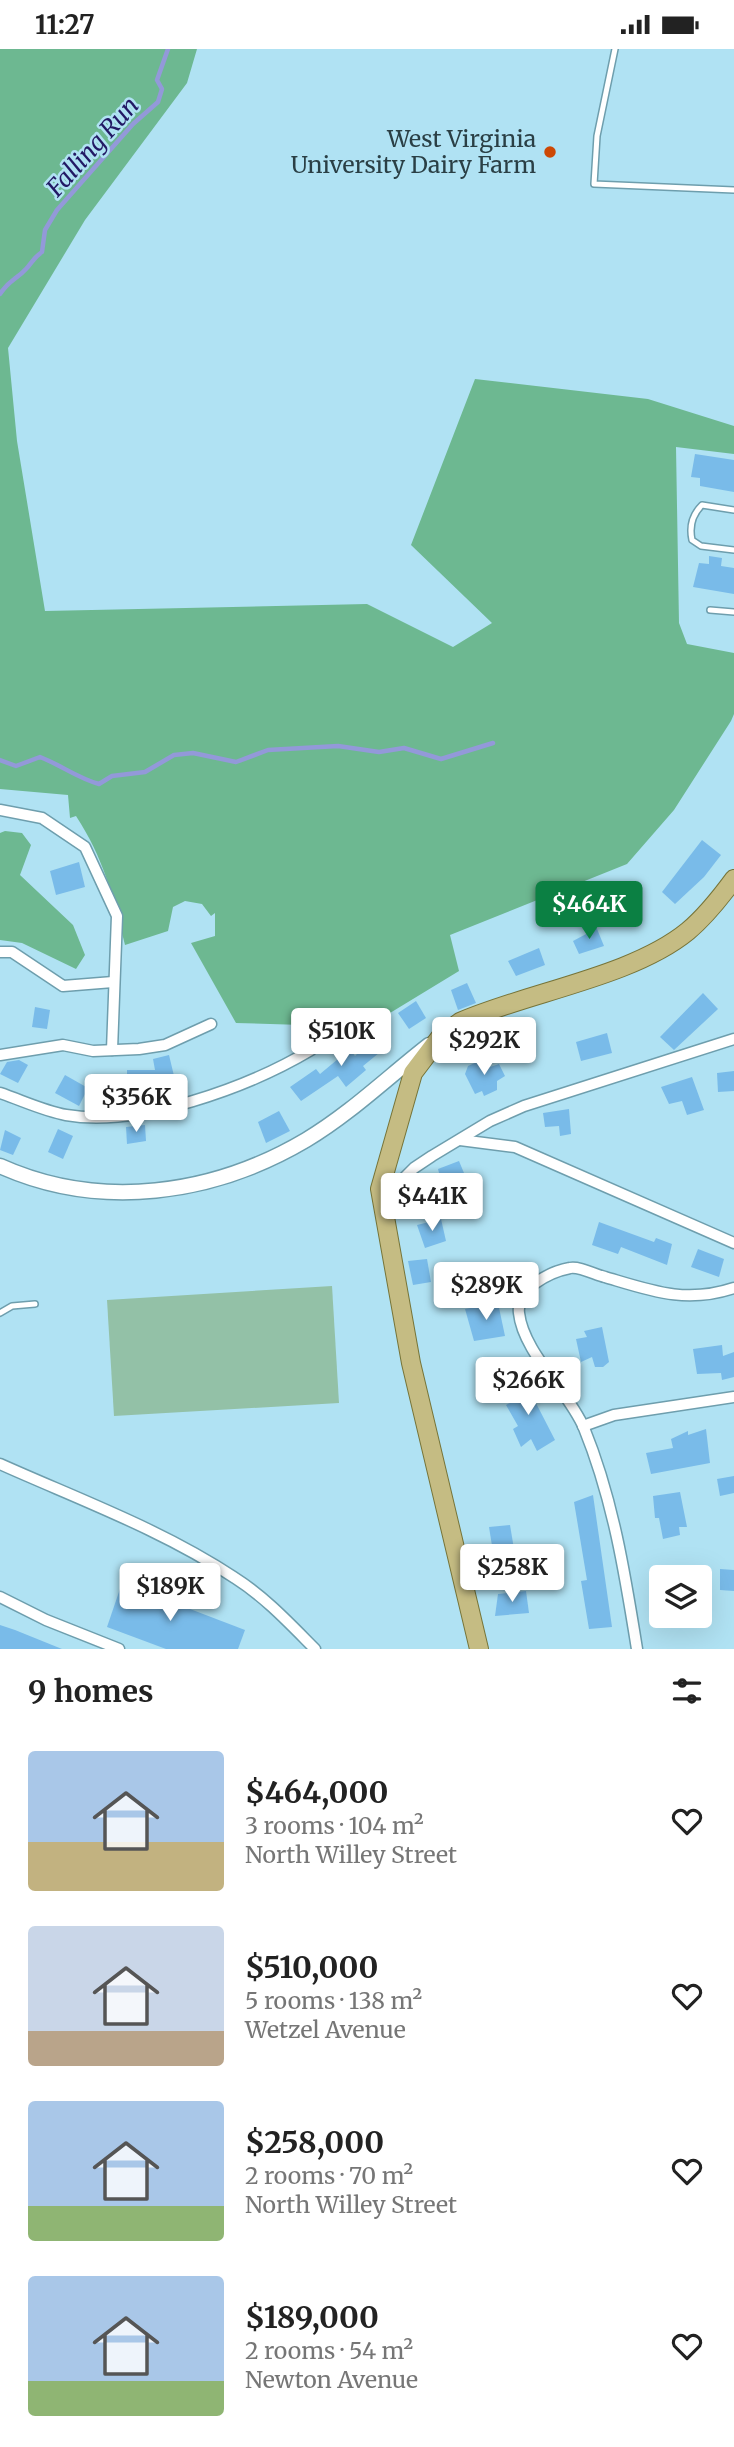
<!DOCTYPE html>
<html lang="en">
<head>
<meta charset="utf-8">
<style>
  body { margin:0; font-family:Merriweather,serif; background:#f2f2f2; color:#222; height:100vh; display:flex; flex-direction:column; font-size:26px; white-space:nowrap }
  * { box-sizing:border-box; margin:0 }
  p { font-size:23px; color:#767676 }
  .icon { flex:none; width:38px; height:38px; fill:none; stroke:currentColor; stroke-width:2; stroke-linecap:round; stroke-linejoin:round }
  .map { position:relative; height:1600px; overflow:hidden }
  .side { display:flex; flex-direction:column; background:#fff; flex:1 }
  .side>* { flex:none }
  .fabs { position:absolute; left:649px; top:1516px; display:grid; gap:14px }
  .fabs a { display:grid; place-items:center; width:63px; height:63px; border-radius:7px; background:#fff; box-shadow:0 7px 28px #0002; font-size:35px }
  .price { position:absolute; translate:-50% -60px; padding:0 16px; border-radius:7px; background:#fff; color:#222; font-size:23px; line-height:46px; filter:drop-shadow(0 2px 4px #0008) }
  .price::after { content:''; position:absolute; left:50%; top:42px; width:21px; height:16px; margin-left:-10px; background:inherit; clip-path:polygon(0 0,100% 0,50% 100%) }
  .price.current { background:#0b8043; color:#fff }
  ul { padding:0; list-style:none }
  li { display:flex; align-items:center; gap:21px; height:175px; padding:0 28px }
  li span { display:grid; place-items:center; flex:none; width:196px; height:140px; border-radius:7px; color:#555 }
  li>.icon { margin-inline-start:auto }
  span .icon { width:84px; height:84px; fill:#fffc; stroke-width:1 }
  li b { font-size:30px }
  h2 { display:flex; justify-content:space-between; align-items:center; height:84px; padding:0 28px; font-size:30px }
  .status { display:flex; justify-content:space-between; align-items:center; height:49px; padding:0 35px; background:#fff; direction:ltr }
  .status svg { height:19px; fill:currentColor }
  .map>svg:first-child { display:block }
</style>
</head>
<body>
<div class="status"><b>11:27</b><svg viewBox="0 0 49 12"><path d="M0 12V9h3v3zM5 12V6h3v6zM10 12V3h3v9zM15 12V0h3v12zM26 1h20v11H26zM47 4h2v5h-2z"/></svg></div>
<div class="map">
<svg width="734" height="1600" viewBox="0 0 734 1600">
  <rect width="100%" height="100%" fill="#b0e2f3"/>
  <polygon fill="#93c1a7" points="332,1237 339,1354 114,1367 107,1251"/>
  <g fill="#6db891">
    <path d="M 0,0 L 197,0 L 187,34 L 85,171 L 8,299 L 17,392 L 45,562 L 367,555 L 453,598 L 492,574 L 411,496 L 475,330 L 648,350 L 734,377 L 734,405 L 676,398 L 679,574 L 687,595 L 734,604 L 734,665 L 731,672 L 674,761 L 627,815 L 450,886 L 459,922 L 367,978 L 236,974 L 191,894 L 215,887 L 215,864 L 211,867 L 202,855 L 185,852 L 173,858 L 168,882 L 125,896 C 114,849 103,808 76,767 L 70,769 L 68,746 L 0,740 Z"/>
    <polygon points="5,782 22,784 31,796 20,826 73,876 85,906 76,920 22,894 0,891 0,784"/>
  </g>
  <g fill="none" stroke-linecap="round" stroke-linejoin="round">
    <g stroke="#9399d9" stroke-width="4.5">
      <path d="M 0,245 C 10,230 16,231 26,220 C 32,214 33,209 42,203 L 45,181 L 57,161 L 133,75 L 158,53 L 162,40 L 157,31 L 168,0"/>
      <path d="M 0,711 L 16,717 L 40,708 C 61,716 77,729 99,735 L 112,727 L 145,723 L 174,706 L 193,704 L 236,713 L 268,701 L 338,697 L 379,703 L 404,699 L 441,710 L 493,694"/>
    </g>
  </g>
  <g fill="#79bbe9">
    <polygon points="695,405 734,411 734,443 700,437 700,429 691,428"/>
    <polygon points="709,507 722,509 721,517 734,519 734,545 693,538 699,514 709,515"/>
    <polygon points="702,791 721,806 704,828 675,855 662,843"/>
    <polygon points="79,813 85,838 56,846 50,822"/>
    <polygon points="595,875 604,897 579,905 573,892 588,884 587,878"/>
    <polygon points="539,899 545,916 516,927 508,912"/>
    <polygon points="467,934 476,954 458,961 451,941"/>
    <polygon points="703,944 718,960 674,1001 660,988"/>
    <polygon points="416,952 426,969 409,980 398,964"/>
    <polygon points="35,958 50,961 47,980 32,978"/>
    <polygon points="380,982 390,995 363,1017 366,1021 346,1038 338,1027 301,1052 290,1038 316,1020 320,1025 350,1000 355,1007"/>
    <polygon points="607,984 612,1004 581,1012 576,993"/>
    <polygon points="169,1006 175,1031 127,1044 127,1021 155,1021 153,1010"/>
    <polygon points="485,1009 490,1018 499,1015 505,1027 497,1032 497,1041 484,1047 482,1042 475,1045 465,1025 468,1017"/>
    <polygon points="19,1011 28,1016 18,1034 0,1025 7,1013"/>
    <polygon points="734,1022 734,1042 718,1043 717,1024"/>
    <polygon points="65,1026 88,1039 79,1057 55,1044"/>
    <polygon points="692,1028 704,1061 687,1066 682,1052 669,1055 661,1038"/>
    <polygon points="569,1060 571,1085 560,1087 559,1077 545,1078 543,1064"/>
    <polygon points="279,1062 290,1082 266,1094 258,1073"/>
    <polygon points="145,1076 146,1092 127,1095 126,1078"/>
    <polygon points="58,1080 73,1087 63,1110 48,1103"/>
    <polygon points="5,1081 21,1089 13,1106 0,1101"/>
    <polygon points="459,1112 469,1136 444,1143 438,1120"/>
    <polygon points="441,1170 446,1192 425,1199 417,1176"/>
    <polygon points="599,1173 654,1193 656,1189 672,1195 667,1216 621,1198 618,1205 592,1196"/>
    <polygon points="698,1200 724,1210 719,1228 691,1218"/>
    <polygon points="427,1210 431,1233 413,1236 408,1212"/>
    <polygon points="498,1254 505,1287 474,1292 465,1260"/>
    <polygon points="602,1278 609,1313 603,1318 595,1318 592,1308 581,1313 576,1290 587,1288 584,1282"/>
    <polygon points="722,1296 723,1307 734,1303 734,1328 722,1331 721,1324 697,1325 693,1300"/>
    <polygon points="522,1327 555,1391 537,1402 531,1390 521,1398 513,1380 518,1377 506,1356 515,1351 507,1335"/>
    <polygon points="706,1380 710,1414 651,1425 646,1404 673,1399 671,1390 688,1382 688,1386"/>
    <polygon points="734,1427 734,1444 720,1447 717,1430"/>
    <polygon points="680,1443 687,1478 679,1478 680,1486 663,1490 659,1469 655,1469 653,1447"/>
    <polygon points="593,1446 612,1578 589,1580 581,1532 587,1531 574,1453"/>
    <polygon points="510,1476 514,1500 493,1503 489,1478"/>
    <polygon points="720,1520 734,1521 734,1542 720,1541"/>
    <polygon points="122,1534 245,1581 238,1600 166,1600 107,1578"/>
    <polygon points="526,1542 529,1564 495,1567 498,1545"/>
    <polygon points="0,1576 15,1581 62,1600 0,1600"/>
  </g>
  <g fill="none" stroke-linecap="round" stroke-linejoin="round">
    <defs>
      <g id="service">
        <polyline points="615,0 597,87 594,135 734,141"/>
        <path d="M 734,461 L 702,456 C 692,466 689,477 692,491 L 701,497 L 734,501"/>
        <polyline points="710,561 734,563"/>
        <polyline points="0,1264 12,1257 35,1255"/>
      </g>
      <g id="minor">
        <polyline points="0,761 42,769 85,798 117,867 112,1001"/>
        <polyline points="0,903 12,903 63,937 113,933"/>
        <polyline points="0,1006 63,996 93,1002 139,1000 165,996 211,975"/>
        <path d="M 0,1044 C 21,1051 44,1062 66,1066 C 138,1079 249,1038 311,1001"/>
        <polyline points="460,1091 515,1098 734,1194"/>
        <polyline points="380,1140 400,1133 414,1119 432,1107 490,1072 524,1057 734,990"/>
        <polyline points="583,1377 614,1366 734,1348"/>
        <path d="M 0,1415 C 78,1450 163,1481 235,1529 C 265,1548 290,1575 315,1600"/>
        <polyline points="0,1548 46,1571 119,1600"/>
        <path d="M 637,1600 C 625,1525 613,1450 584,1379 C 569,1343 523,1303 519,1264 C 516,1240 549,1223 570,1219 C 579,1217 596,1226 605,1228 C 652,1242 686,1255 734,1239"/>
      </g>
      <path id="tertiary" d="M 0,1117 C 100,1162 213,1146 306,1091 C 351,1064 388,1028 429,996"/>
      <path id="primary" d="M 479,1600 L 411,1314 L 380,1140 L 413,1024 L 441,987 L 460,973 C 528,943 632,928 688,882 C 706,867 720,849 734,830"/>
    </defs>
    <use href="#service" stroke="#6e9ead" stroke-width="8"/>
    <use href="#minor" stroke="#6e9ead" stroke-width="13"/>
    <use href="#tertiary" stroke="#6e9ead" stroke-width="17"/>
    <use href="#primary" stroke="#767438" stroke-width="20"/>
    <use href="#service" stroke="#fff" stroke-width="5"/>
    <use href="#minor" stroke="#fff" stroke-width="10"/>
    <use href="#tertiary" stroke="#fff" stroke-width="14"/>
    <use href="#primary" stroke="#c5bc83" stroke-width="18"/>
  </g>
  <circle fill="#cd4804" stroke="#b0e2f3" stroke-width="2.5" cx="550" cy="103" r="7"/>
  <g text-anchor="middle" stroke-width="5" stroke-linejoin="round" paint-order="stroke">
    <g font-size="23" fill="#2a3f45" stroke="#b0e2f3" text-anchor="end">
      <text x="536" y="98">West Virginia<tspan x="536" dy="26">University Dairy Farm</tspan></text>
    </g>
    <g font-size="24" font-style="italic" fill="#221964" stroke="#b0e2f3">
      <text transform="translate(93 98) rotate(-48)" y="8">Falling Run</text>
    </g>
  </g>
</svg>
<div class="fabs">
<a><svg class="icon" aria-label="layers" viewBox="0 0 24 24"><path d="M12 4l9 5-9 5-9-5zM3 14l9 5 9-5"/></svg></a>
</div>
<b class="price current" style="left:589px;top:892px">$464K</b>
<b class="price" style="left:341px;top:1019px">$510K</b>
<b class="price" style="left:484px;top:1028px">$292K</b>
<b class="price" style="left:136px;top:1085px">$356K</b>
<b class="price" style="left:432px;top:1184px">$441K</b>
<b class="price" style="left:486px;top:1273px">$289K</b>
<b class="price" style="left:528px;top:1368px">$266K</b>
<b class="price" style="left:512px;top:1555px">$258K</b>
<b class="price" style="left:170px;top:1574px">$189K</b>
</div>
<section class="side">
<h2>9 homes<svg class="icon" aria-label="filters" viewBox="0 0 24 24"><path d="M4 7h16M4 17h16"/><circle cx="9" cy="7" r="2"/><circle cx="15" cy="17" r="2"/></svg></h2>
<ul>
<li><span style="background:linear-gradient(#a9c7e8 65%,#c2b280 0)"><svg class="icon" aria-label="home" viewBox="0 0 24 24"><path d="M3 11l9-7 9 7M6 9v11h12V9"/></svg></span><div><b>$464,000</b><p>3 rooms · 104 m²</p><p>North Willey Street</p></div><svg class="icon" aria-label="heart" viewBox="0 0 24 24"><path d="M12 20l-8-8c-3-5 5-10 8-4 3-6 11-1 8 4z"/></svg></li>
<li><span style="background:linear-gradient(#c9d6e8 75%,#b9a48a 0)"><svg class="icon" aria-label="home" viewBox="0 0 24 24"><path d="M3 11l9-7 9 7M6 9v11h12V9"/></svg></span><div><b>$510,000</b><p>5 rooms · 138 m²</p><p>Wetzel Avenue</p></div><svg class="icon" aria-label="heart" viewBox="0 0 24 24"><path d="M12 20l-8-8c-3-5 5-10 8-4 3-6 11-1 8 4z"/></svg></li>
<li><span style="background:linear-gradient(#a9c7e8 75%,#8fb573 0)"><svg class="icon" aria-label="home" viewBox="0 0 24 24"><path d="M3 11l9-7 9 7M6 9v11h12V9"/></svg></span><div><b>$258,000</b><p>2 rooms · 70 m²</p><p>North Willey Street</p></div><svg class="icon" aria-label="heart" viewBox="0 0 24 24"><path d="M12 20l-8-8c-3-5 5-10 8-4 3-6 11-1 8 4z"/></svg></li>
<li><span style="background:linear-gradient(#a9c7e8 75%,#8fb573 0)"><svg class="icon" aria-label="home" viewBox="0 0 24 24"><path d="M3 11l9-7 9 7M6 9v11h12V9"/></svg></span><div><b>$189,000</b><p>2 rooms · 54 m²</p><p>Newton Avenue</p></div><svg class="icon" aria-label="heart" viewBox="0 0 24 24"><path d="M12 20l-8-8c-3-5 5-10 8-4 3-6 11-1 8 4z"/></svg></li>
</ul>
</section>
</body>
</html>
